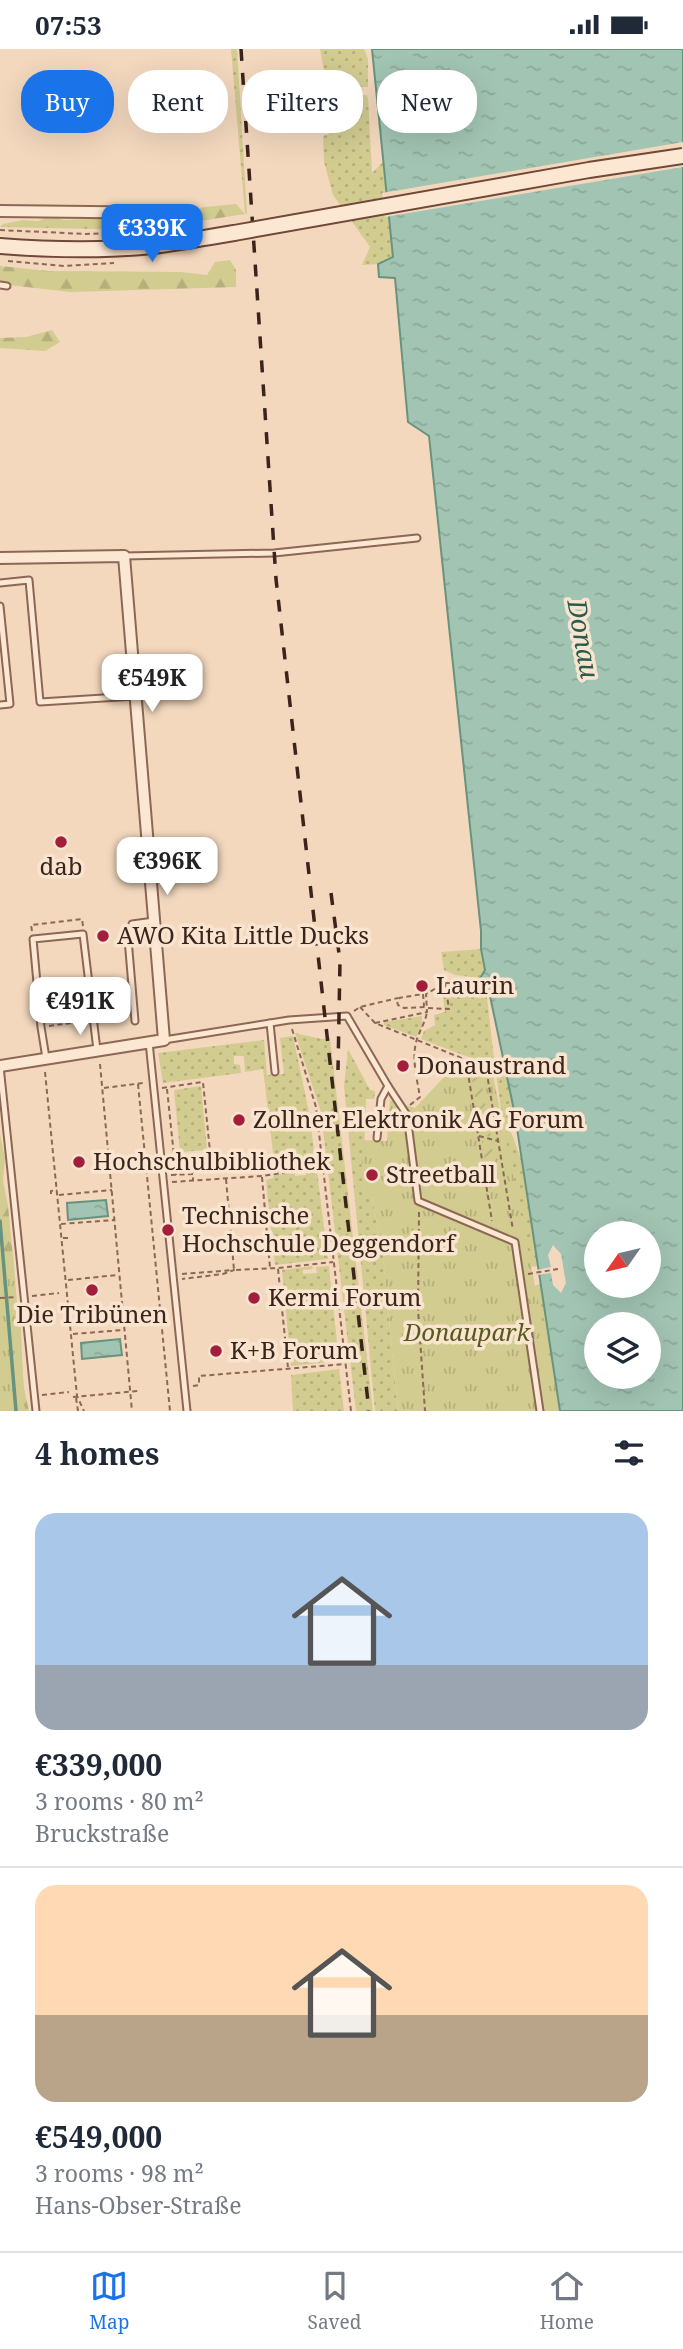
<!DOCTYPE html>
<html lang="en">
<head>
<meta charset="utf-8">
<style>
  body { margin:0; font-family:"Noto Serif",serif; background:#f6f6f7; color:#1f2937; height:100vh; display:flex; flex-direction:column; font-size:26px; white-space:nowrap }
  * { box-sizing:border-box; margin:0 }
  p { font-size:23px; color:#747a83 }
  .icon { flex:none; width:38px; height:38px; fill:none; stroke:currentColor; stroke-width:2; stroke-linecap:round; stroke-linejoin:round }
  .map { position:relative; height:1362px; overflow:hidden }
  .drawer { display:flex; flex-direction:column; background:#fff; flex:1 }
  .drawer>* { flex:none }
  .hud { position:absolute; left:21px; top:21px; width:642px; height:63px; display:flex; gap:14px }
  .needle { width:46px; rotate:236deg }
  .controls { position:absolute; left:584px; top:1172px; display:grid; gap:14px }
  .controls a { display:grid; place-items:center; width:77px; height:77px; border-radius:50%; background:#fff; box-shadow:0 7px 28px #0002; font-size:35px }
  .price { position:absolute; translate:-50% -60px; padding:0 16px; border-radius:14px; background:#fff; color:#222; font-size:23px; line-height:46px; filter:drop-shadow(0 2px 4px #0008) }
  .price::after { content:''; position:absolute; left:50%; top:42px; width:21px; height:16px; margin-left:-10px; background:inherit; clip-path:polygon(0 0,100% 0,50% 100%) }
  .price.active { background:#1a73e8; color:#fff }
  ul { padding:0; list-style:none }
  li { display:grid; align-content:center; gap:14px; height:371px; padding:0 35px }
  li+li { border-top:2px solid #e0e1e3 }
  li span { display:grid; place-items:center; height:217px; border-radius:21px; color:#555 }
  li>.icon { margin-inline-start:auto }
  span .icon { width:126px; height:126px; fill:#fffc; stroke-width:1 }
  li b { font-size:30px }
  h2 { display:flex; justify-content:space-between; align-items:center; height:84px; padding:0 35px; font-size:30px }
  .tag { padding:0 24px; border-radius:28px; background:#fff; box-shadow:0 7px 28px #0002; font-size:24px; line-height:63px }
  .tag.active { background:#1a73e8; color:#fff }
  .status { display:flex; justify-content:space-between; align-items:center; height:49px; padding:0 35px; background:#fff; direction:ltr }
  .status svg { height:19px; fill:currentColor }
  .tab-bar { display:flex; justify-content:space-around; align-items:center; height:98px; border-top:2px solid #e0e1e3; background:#fff; font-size:19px; color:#747a83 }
  .tab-bar a { display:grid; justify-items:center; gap:4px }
  .tab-bar .active { color:#1a73e8 }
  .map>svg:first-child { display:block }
</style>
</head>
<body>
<div class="status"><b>07:53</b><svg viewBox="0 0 49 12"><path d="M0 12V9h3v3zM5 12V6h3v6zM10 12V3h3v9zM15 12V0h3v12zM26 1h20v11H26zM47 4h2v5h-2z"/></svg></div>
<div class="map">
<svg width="683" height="1362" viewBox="0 0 683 1362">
  <defs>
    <pattern id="grass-dots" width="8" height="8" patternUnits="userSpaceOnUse" patternTransform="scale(1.75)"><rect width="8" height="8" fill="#d2cc91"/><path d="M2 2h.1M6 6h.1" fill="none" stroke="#b5af7c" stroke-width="1.8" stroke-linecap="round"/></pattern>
    <pattern id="forest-firs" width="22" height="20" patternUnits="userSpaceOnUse" patternTransform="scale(1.75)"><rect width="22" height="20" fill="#d2cc91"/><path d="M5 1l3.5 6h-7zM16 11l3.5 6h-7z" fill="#b5af7c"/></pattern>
    <pattern id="park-tufts" width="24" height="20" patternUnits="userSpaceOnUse" patternTransform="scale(1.75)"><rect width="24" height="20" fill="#d2cc91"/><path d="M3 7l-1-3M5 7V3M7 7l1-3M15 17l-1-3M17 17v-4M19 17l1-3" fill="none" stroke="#b5af7c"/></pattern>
    <pattern id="garden-furrows" width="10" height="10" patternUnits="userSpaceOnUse" patternTransform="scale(1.75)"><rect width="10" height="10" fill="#d2cc91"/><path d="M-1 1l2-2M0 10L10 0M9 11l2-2" fill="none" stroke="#b5af7c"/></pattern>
    <pattern id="water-ripples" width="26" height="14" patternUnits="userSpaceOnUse" patternTransform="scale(1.75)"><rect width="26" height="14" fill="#a2c4b3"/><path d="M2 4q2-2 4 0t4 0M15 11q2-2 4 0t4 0" fill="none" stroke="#8ca899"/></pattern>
  </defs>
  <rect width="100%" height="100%" fill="#f3d8be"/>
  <g fill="url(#grass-dots)">
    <polygon points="231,0 237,0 247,164 245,165"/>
    <polygon points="320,0 364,0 368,10 368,38 345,39 336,27 324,22"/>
    <polygon points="366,46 368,49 372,124 383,113 393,209 378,215 362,216 370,198 333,146 324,113 323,87 329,85 329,69 343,57 345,48"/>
    <polygon points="481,900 485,921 480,929 455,926 444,921 441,903"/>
    <polygon points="477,936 486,940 495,1018 505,1018 514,1063 511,1083 524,1118 539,1217 530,1218 518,1181 495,1018 421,990 424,982 435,976 434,966 445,963 442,940"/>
    <polygon points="422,967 422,978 416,988 384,976 384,973"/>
    <polygon points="295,984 322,990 330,989 373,1362 356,1362 321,1063"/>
    <polygon points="293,987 309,1063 316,1116 275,1121 263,1020 245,1023 244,1007 234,1007 234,1015 240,1016 241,1024 163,1034 158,1004 264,991 267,1026 284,1025 280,989"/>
    <polygon points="348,1000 370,1041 375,1042 374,1050 366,1050 364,1108 361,1108 365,1141 371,1142 383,1207 398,1362 375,1362 344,1037"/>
    <polygon points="201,1037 207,1101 180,1103 174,1041"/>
    <polygon points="302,1122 295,1124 295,1127 306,1126 306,1123 317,1122 328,1210 275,1216 266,1131 273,1129 274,1126"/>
    <polygon points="312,1217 313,1220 303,1221 303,1225 317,1224 316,1218 329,1217 339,1312 291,1317 282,1221"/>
    <polygon points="542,1233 560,1362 553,1362 534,1238"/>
    <polygon points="339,1320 344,1362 293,1362 291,1326"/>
  </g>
  <g fill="url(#forest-firs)">
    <polygon points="236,155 245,165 142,181 0,178 3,175 23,171 38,172 50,167 63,171 175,167 204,158"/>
    <polygon points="230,211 236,221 236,238 71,243 0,235 0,217 48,222 181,223 207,226 215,213"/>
    <polygon points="52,281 60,293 45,302 0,299 0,289 26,288"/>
    <polygon points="0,1085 5,1109 3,1132 8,1157 14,1218 12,1244 21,1280 23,1335 29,1362 0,1362"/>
  </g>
  <g fill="url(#park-tufts)">
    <polygon points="460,1011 492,1021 560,1362 398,1362 383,1207 371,1142 365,1142 361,1108 364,1108 364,1091 387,1092 390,1051 415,1059"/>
    <polygon points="13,1204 26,1362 0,1362 0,1209"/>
  </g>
  <g fill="url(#garden-furrows)">
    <polygon points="470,1017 479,1019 491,1088 481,1086"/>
    <polygon points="482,1092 491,1094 499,1140 490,1144"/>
  </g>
  <g fill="url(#water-ripples)" stroke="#68937f" stroke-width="2" fill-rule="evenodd">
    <path d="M 372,0 L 683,0 L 683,1362 L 560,1362 L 515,1066 L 489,942 L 476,936 L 485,921 L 481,900 L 481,882 L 429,387 L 408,373 L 395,229 L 379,228 L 378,215 L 393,208 ZM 597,1185 L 649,1185 L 649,1237 L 597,1237 ZM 597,1276 L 649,1276 L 649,1328 L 597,1328 Z"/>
    <polygon points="106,1151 108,1167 68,1171 67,1154"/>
    <polygon points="120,1290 122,1306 82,1310 81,1294"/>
  </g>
  <g fill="#f3d8be">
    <polygon points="683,93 683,118 385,168 382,144"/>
    <polygon points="553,1196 561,1205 566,1234 561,1244 553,1236 551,1224 537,1226 536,1221 551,1218 548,1206"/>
  </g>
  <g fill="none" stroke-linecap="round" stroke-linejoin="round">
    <polyline stroke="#68937f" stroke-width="3.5" points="0,1172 16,1362"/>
    <defs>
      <g id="service">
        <polyline points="0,236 7,237"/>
        <polyline points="124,507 274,504 417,489"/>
        <polyline points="0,534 29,531 40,653 135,647"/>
        <polyline points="0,557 10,655 0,656"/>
        <polyline points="135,972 128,890 132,875 154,872"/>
        <polyline points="270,974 275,1023"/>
        <polyline points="164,991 289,971 347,967 388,1037 407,1066 418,1152 515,1193 540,1362"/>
        <polyline points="149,993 187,1362"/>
        <polyline points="46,1009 41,978 33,890 83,885 97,1001"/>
        <polyline points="0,1017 36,1362"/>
        <polyline points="377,1089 381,1050 388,1037"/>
      </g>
      <g id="minor">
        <polyline points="0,162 178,164"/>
        <polyline points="0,509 124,507 164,991 0,1017"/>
      </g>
      <path id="secondary" d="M 0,197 C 51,201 102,202 153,197 C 180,194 207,188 234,184"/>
    </defs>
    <use href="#service" stroke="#8d6755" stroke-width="9"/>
    <use href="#minor" stroke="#8d6755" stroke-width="14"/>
    <use href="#secondary" stroke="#6f4838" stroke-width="18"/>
    <g stroke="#8d6755" stroke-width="2" stroke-dasharray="5 3.5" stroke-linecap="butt">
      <polyline points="0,181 86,185 148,183"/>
      <polyline points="8,212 65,217 114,214"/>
      <polyline points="32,882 31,876 82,870 83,877"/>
      <polyline points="422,940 423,945 399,949 397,952 398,956 404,959 426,958"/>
      <polyline points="423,945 424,957"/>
      <polyline points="65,956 66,974"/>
      <polyline points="360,958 375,974 486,1019 513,1181"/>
      <polyline points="428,959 449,960 445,934"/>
      <polyline points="354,962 360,958 398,949"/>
      <polyline points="102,964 124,962"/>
      <polyline points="375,974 427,963 426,945 445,934 491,935"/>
      <polyline points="49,977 85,972"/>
      <polyline points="292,980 316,1058 351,1362"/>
      <polyline points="466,1012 492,1172"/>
      <polyline points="100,1015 132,1362"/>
      <polyline points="45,1023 77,1347 84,1362"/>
      <polyline points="138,1035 170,1362"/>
      <polyline points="104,1039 143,1034"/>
      <polyline points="162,1039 203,1033 212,1122 243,1121"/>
      <polyline points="167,1040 176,1126"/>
      <path d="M 410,1056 L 420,1048 C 417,1030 411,1008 417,990 C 420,981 425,974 427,963"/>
      <polyline points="479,1087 498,1092"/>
      <polyline points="194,1114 210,1112"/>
      <polyline points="176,1115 192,1114 193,1124"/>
      <polyline points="243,1119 243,1128"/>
      <polyline points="171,1126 193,1125 193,1131"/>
      <polyline points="262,1128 270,1219"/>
      <polyline points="226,1130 234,1221 278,1219 333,1213"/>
      <polyline points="172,1133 262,1127 323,1118"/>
      <polyline points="51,1145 51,1142 57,1141"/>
      <polyline points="59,1146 112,1141"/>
      <polyline points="419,1163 418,1260 425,1362"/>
      <polyline points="61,1175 114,1171"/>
      <polyline points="63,1189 69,1189"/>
      <polyline points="278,1220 288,1319"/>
      <polyline points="182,1225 234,1221 223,1225 182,1230"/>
      <polyline points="528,1225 558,1220"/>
      <polyline points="68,1231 118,1226"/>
      <polyline points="32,1247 59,1244"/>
      <polyline points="0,1249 16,1248"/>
      <polyline points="73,1285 123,1281"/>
      <polyline points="193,1337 199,1336 199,1327 345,1315"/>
      <polyline points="42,1346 69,1343"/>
      <polyline points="73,1348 138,1342"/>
      <polyline points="76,1349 78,1362"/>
    </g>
    <use href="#service" stroke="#fce7d2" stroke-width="5"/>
    <use href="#minor" stroke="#fce7d2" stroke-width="10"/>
    <use href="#secondary" stroke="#fce7d2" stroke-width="14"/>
    <g stroke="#3b241b" stroke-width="3.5" stroke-dasharray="12 12" stroke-linecap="butt">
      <polyline points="241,0 276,530 369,1362"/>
      <polyline points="331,844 340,912 338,1021"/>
    </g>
    <defs>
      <polyline id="secondary-bridge" points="234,184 589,121 683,107"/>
    </defs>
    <use href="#secondary-bridge" stroke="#6f4838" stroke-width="18" stroke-linecap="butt"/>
    <use href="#secondary-bridge" stroke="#fce7d2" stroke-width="14"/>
  </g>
  <g fill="#a31e3a" stroke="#f9e4cf" stroke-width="2.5">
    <circle cx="61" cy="793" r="7"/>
    <circle cx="103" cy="887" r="7"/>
    <circle cx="422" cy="937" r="7"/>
    <circle cx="403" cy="1017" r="7"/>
    <circle cx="239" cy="1071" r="7"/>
    <circle cx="79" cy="1113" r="7"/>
    <circle cx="372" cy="1126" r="7"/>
    <circle cx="168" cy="1181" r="7"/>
    <circle cx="92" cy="1241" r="7"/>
    <circle cx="254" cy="1249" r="7"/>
    <circle cx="216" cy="1302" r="7"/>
  </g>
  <g text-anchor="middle" stroke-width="7" stroke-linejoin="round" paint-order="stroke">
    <g font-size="24" fill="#3b241b" stroke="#f9e4cf" text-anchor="start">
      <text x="61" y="826" text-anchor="middle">dab</text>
      <text x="117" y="895">AWO Kita Little Ducks</text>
      <text x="436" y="945">Laurin</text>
      <text x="417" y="1025">Donaustrand</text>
      <text x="253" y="1079">Zollner Elektronik AG Forum</text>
      <text x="93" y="1121">Hochschulbibliothek</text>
      <text x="386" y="1134">Streetball</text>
      <text x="182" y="1175">Technische<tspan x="182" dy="28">Hochschule Deggendorf</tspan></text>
      <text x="268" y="1257">Kermi Forum</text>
      <text x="92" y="1274" text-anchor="middle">Die Tribünen</text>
      <text x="230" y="1310">K+B Forum</text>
    </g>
    <g font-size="24" font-style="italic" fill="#575a1f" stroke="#f9e4cf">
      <text x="467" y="1292">Donaupark</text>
    </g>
    <g font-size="26" font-style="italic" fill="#285c4e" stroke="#f9e4cf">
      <text transform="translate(583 590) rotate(80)" y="9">Donau</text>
    </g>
  </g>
</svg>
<div class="controls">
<a><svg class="needle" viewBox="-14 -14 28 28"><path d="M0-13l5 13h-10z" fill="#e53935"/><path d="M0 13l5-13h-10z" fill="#747a83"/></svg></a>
<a><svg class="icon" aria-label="layers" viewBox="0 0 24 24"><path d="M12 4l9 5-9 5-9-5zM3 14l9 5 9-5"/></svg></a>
</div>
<b class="price active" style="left:152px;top:215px">€339K</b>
<b class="price" style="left:152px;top:665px">€549K</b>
<b class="price" style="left:167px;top:848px">€396K</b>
<b class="price" style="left:80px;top:988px">€491K</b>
<div class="hud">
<a class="tag active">Buy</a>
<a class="tag">Rent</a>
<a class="tag">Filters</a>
<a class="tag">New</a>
</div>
</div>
<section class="drawer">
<h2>4 homes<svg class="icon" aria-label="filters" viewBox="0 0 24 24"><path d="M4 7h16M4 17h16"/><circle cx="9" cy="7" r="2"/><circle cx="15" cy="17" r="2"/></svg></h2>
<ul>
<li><span style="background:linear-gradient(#a9c7e8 70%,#9aa5b1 0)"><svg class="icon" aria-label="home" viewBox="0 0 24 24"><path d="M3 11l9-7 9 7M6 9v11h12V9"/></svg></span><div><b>€339,000</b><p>3 rooms · 80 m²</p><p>Bruckstraße</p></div></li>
<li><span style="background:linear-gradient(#ffd9b3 60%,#b9a48a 0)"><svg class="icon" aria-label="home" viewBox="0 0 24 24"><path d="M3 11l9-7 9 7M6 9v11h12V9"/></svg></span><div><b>€549,000</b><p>3 rooms · 98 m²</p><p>Hans-Obser-Straße</p></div></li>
</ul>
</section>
<nav class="tab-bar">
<a class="active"><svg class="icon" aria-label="map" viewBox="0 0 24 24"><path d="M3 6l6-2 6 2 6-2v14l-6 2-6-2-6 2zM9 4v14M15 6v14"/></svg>Map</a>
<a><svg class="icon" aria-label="saved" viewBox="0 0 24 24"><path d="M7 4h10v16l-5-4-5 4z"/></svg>Saved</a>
<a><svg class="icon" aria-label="home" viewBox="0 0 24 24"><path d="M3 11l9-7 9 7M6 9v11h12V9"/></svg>Home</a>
</nav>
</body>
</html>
